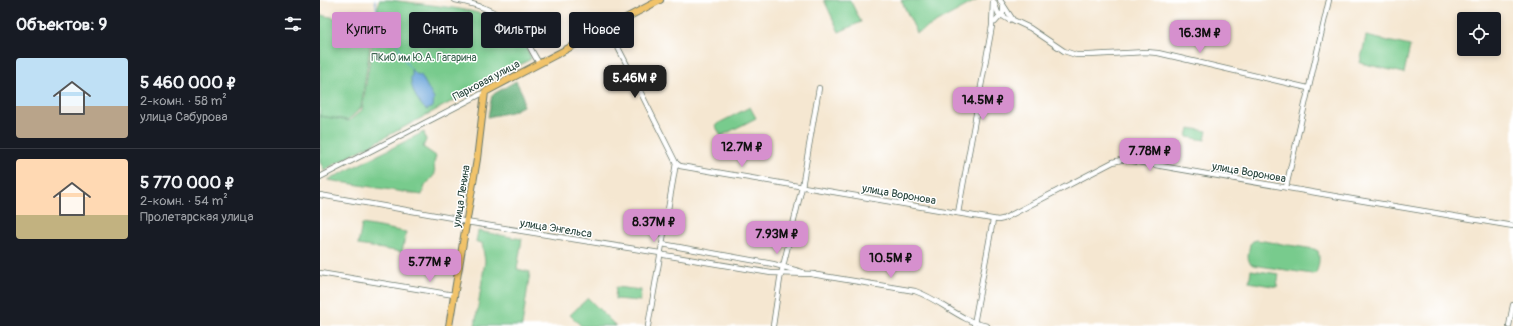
<!DOCTYPE html>
<html lang="ru">
<head>
<meta charset="utf-8">
<style>
  body { margin:0; font-family:Pangolin,sans-serif; background:#20242c; color:#f1f3f6; height:100vh; display:flex; flex-direction:column; font-size:15px; white-space:nowrap }
  * { box-sizing:border-box; margin:0 }
  p { font-size:13px; color:#9ea1a6 }
  .icon { flex:none; width:22px; height:22px; fill:none; stroke:currentColor; stroke-width:2; stroke-linecap:round; stroke-linejoin:round }
  .map { position:relative; flex:1; overflow:hidden }
  .drawer { display:flex; flex-direction:column; background:#171b24; width:320px }
  .drawer>* { flex:none }
  .banner { position:absolute; left:12px; top:12px; width:380px; height:36px; display:flex; gap:8px }
  .buttons { position:absolute; left:1137px; top:12px; display:grid; gap:8px }
  .buttons a { display:grid; place-items:center; width:44px; height:44px; border-radius:4px; background:#171b24; box-shadow:0 2px 6px #0003; font-size:20px }
  .price { position:absolute; translate:-50% -34px; padding:0 9px; border-radius:8px; background:#d690ce; color:#111; font-size:13px; line-height:26px; filter:drop-shadow(0 1px 2px #0008) }
  .price::after { content:''; position:absolute; left:50%; top:24px; width:12px; height:9px; margin-left:-6px; background:inherit; clip-path:polygon(0 0,100% 0,50% 100%) }
  .price.active { background:#222; color:#fff }
  ul { padding:0; list-style:none }
  li { display:flex; align-items:center; gap:12px; height:100px; padding:0 16px }
  li+li { border-top:1px solid #363941 }
  li span { display:grid; place-items:center; flex:none; width:112px; height:80px; border-radius:4px; color:#555 }
  li>.icon { margin-inline-start:auto }
  span .icon { width:48px; height:48px; fill:#fffc; stroke-width:1 }
  li b { font-size:17px }
  h2 { display:flex; justify-content:space-between; align-items:center; height:48px; padding:0 16px; font-size:17px }
  .tag { padding:0 14px; border-radius:4px; background:#171b24; box-shadow:0 2px 6px #0003; font-size:14px; line-height:36px }
  .tag.active { background:#d690ce; color:#111 }
  main { display:flex; flex:1; min-height:0 }
  .map>svg:first-child { display:block }
</style>
</head>
<body>
<main>
<section class="drawer">
<h2>Объектов: 9<svg class="icon" aria-label="filters" viewBox="0 0 24 24"><path d="M4 7h16M4 17h16"/><circle cx="9" cy="7" r="2"/><circle cx="15" cy="17" r="2"/></svg></h2>
<ul>
<li><span style="background:linear-gradient(#bfe0f5 60%,#b9a48a 0)"><svg class="icon" aria-label="home" viewBox="0 0 24 24"><path d="M3 11l9-7 9 7M6 9v11h12V9"/></svg></span><div><b>5 460 000 ₽</b><p>2-комн. · 58 m²</p><p>улица Сабурова</p></div></li>
<li><span style="background:linear-gradient(#ffd9b3 70%,#c2b280 0)"><svg class="icon" aria-label="home" viewBox="0 0 24 24"><path d="M3 11l9-7 9 7M6 9v11h12V9"/></svg></span><div><b>5 770 000 ₽</b><p>2-комн. · 54 m²</p><p>Пролетарская улица</p></div></li>
</ul>
</section>
<div class="map">
<svg width="1193" height="326" viewBox="0 0 1193 326">
  <rect width="100%" height="100%" fill="#fff"/>
  <filter id="ink" filterUnits="userSpaceOnUse"><feTurbulence type="fractalNoise" baseFrequency=".025" numOctaves="2"/><feDisplacementMap in="SourceGraphic" scale="8" xChannelSelector="R" yChannelSelector="G"/><feConvolveMatrix kernelMatrix="1 2 1 2 8 2 1 2 1" color-interpolation-filters="sRGB"/></filter>
  <filter id="wash" filterUnits="userSpaceOnUse"><feTurbulence type="fractalNoise" baseFrequency=".012" numOctaves="4" result="noise"/><feDisplacementMap in="SourceGraphic" scale="16" xChannelSelector="R" yChannelSelector="G"/><feGaussianBlur stdDeviation="0.9" result="paint"/><feColorMatrix in="noise" values="0 0 0 0 0 0 0 0 0 0 0 0 0 0 0 0 0 1.4 0 .05"/><feComposite in="paint" operator="in"/></filter>
  <g filter="url(#wash)">
    <rect width="100%" height="100%" fill="#f5e7d1"/>
    <g fill="#78cb8d" stroke="#4c8460">
      <path d="M 59,0 L 70,0 C 87,2 103,4 119,6 C 156,11 200,17 211,59 L 4,170 L 0,162 L 0,116 L 29,121 L 42,110 Z"/>
      <polygon points="504,0 530,0 541,22 519,32"/>
      <polygon points="581,0 657,0 597,33"/>
      <polygon points="0,15 53,25 41,108 28,120 0,116"/>
      <polygon points="1046,36 1090,46 1084,73 1040,63"/>
      <polygon points="430,107 436,118 401,136 395,125"/>
      <polygon points="869,128 887,131 885,140 867,137"/>
      <polygon points="104,132 106,140 103,147 116,156 114,163 115,174 105,186 102,195 8,180"/>
      <polygon points="42,224 86,232 82,252 38,245"/>
      <polygon points="158,231 202,239 197,269 210,272 202,326 155,326 165,261 162,243 156,242"/>
      <path d="M 937,240 L 994,249 L 998,251 C 1000,258 999,266 996,273 L 992,274 L 933,265 C 925,261 929,251 930,244 L 933,241 Z"/>
      <polygon points="931,270 959,274 957,287 929,282"/>
      <polygon points="296,287 321,290 320,301 295,299"/>
      <polygon points="268,298 296,326 261,326 250,315"/>
    </g>
    <polygon fill="#62af78" stroke="#407656" points="196,81 203,95 203,106 191,112 168,117 172,95"/>
    <path fill="#67a3d8" stroke="#437086" d="M 91,69 L 96,74 L 101,75 L 114,99 L 113,107 L 106,110 C 99,103 92,92 91,81 C 90,75 94,76 91,69 Z"/>
    <g fill="none" stroke-linecap="round" stroke-linejoin="round">
      <polyline stroke="#67a3d8" stroke-width="1" points="55,0 57,12 78,45 85,61 91,69"/>
    </g>
  </g>
  <g filter="url(#ink)">
    <g fill="none" stroke-linecap="round" stroke-linejoin="round">
      <defs>
        <g id="minor">
          <path d="M 135,0 C 158,4 189,15 203,36 C 209,44 213,54 219,63"/>
          <polyline points="680,0 693,20 710,28 744,51 756,55 769,55 826,52 838,53 988,88"/>
          <polyline points="674,2 678,13 689,20"/>
          <polyline points="675,22 683,13 683,5"/>
          <polyline points="286,28 290,32 304,59 356,163 328,326"/>
          <polyline points="356,163 360,166 678,220 683,219 793,162 801,160 806,160 1026,198 1193,226"/>
          <polyline points="0,177 165,92"/>
          <polyline points="966,187 1009,0"/>
          <polyline points="0,195 132,218 146,222 340,253 344,255 451,273 494,274"/>
          <polyline points="638,213 672,26 673,0"/>
          <polyline points="342,244 453,264 482,272"/>
          <polyline points="0,273 134,295"/>
          <path d="M 491,274 L 595,291 C 621,300 640,321 667,326"/>
          <polyline points="654,324 673,220"/>
          <polyline points="453,326 460,279 482,187 499,88"/>
          <polyline points="1189,326 1193,305"/>
        </g>
        <polyline id="major" points="129,326 157,159 165,92 340,0"/>
      </defs>
      <use href="#minor" stroke="#6a786b" stroke-width="6"/>
      <use href="#major" stroke="#6a786b" stroke-width="8"/>
      <use href="#minor" stroke="#fff" stroke-width="4.5"/>
      <use href="#major" stroke="#f1c36a" stroke-width="6"/>
    </g>
  </g>
  <g text-anchor="middle" stroke-width="3" stroke-linejoin="round" paint-order="stroke">
    <g font-size="11" fill="#35604a" stroke="#fff">
      <text x="104" y="61">ПКиО им Ю.А. Гагарина</text>
    </g>
    <g font-size="11" fill="#1f3d34" stroke="#fff">
      <text transform="translate(166 80) rotate(-28)" y="4">Парковая улица</text>
      <text transform="translate(929 172) rotate(10)" y="4">улица Воронова</text>
      <text transform="translate(579 194) rotate(10)" y="4">улица Воронова</text>
      <text transform="translate(141 196) rotate(-81)" y="4">улица Ленина</text>
      <text transform="translate(236 228) rotate(9)" y="4">улица Энгельса</text>
    </g>
  </g>
</svg>
<div class="buttons">
<a><svg class="icon" aria-label="locate" viewBox="0 0 24 24"><circle cx="12" cy="12" r="6"/><path d="M12 2v4M12 18v4M2 12h4M18 12h4"/></svg></a>
</div>
<b class="price" style="left:880px;top:54px">16.3M ₽</b>
<b class="price active" style="left:315px;top:99px">5.46M ₽</b>
<b class="price" style="left:663px;top:121px">14.5M ₽</b>
<b class="price" style="left:422px;top:168px">12.7M ₽</b>
<b class="price" style="left:830px;top:172px">7.78M ₽</b>
<b class="price" style="left:334px;top:243px">8.37M ₽</b>
<b class="price" style="left:457px;top:255px">7.93M ₽</b>
<b class="price" style="left:571px;top:279px">10.5M ₽</b>
<b class="price" style="left:110px;top:283px">5.77M ₽</b>
<div class="banner">
<a class="tag active">Купить</a>
<a class="tag">Снять</a>
<a class="tag">Фильтры</a>
<a class="tag">Новое</a>
</div>
</div>
</main>
</body>
</html>
